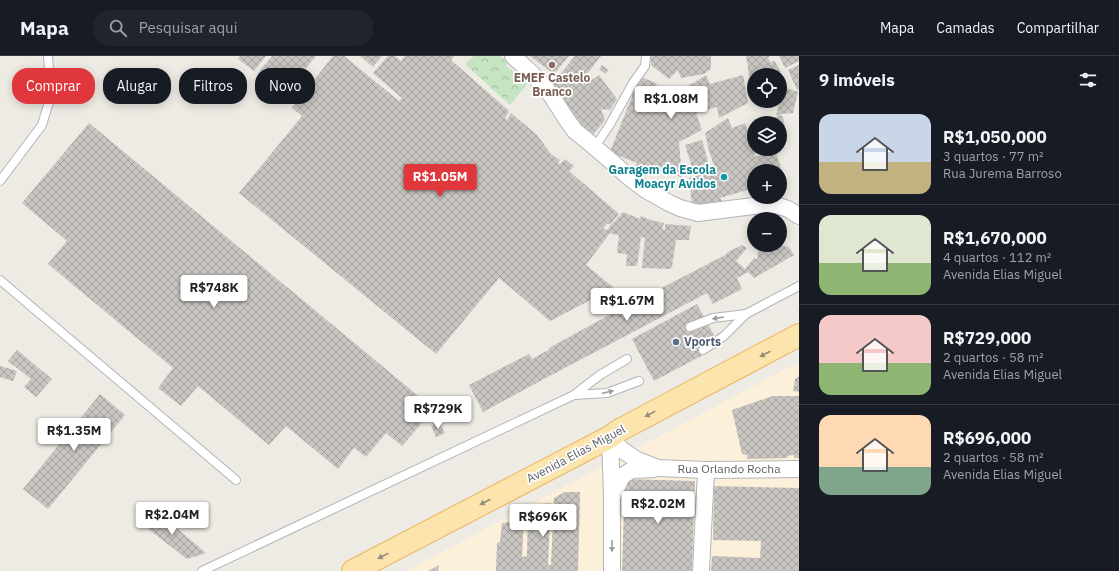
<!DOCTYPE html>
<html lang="pt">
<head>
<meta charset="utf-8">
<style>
  body { margin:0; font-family:"IBM Plex Sans",sans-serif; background:#20242c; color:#f1f3f6; height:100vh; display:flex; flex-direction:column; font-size:15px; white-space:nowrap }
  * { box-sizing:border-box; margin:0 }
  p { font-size:13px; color:#9ea1a6 }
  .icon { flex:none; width:22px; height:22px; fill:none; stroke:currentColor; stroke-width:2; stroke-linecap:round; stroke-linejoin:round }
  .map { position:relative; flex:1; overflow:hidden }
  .drawer { display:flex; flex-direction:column; background:#171b24; width:320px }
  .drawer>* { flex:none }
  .hud { position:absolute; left:12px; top:12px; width:380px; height:36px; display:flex; gap:8px }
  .fabs { position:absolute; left:747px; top:12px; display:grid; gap:8px }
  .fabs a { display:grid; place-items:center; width:40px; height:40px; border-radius:50%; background:#171b24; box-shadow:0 2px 10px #0003; font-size:20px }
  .price { position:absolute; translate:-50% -34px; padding:0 9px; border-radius:4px; background:#fff; color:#222; font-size:13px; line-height:26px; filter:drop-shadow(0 1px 2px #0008) }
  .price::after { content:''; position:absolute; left:50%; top:24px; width:12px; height:9px; margin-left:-6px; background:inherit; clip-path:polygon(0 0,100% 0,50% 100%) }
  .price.selected { background:#e0373d; color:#fff }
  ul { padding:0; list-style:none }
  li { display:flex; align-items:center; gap:12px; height:100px; padding:0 20px }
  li+li { border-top:1px solid #363941 }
  li span { display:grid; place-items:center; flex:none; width:112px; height:80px; border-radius:12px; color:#555 }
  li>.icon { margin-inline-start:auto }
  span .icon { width:48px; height:48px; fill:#fffc; stroke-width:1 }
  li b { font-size:17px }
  h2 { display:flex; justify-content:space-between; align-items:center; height:48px; padding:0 20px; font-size:17px }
  .tag { padding:0 14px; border-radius:16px; background:#171b24; box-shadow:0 2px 10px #0003; font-size:14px; line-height:36px }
  .tag.selected { background:#e0373d; color:#fff }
  header { display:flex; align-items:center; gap:24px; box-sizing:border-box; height:56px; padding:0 20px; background:#171b24; border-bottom:1px solid #363941 }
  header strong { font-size:19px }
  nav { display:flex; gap:22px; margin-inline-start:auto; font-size:14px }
  .search { width:280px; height:36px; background:#20242c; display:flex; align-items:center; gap:10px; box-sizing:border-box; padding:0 14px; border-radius:16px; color:#9ea1a6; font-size:15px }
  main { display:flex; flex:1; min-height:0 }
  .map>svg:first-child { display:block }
</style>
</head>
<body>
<header>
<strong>Mapa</strong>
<div class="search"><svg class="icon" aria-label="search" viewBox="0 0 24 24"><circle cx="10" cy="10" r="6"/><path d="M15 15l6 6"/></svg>Pesquisar aqui</div>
<nav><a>Mapa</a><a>Camadas</a><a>Compartilhar</a></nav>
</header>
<main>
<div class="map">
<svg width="799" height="515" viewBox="0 0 799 515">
  <defs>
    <pattern id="forest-crowns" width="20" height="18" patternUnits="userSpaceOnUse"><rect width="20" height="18" fill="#c5e4c1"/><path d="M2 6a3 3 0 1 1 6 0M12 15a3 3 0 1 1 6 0" fill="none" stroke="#a3bca0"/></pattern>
    <pattern id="building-cross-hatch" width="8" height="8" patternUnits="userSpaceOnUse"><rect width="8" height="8" fill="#c9c5c1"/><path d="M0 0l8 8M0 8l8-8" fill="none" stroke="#a6a3a0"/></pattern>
  </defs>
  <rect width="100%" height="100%" fill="#eeeae4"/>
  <polygon fill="#fcf0da" points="799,306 799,515 406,515"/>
  <polygon fill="url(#forest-crowns)" points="474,0 500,0 508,6 506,10 528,27 510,49 465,8"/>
  <g fill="url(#building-cross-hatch)">
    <polygon points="240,0 266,0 254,15 238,3"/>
    <polygon points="272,0 316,0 284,39 258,17"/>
    <polygon points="333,0 344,0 399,45 402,42 373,17 388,0 395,0 401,5 405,0 453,0 454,1 451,4 509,55 505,62 507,64 511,57 537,79 551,98 560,104 558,106 560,108 565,103 574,110 569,115 619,158 610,169 608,167 603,172 606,174 607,174 623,156 640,163 641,160 650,164 664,167 662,173 665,174 665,168 691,170 689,184 676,184 672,211 670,213 642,212 645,182 641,181 637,210 626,210 627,198 617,197 619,179 612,178 610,177 586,209 614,232 550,265 499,222 436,298 239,137 302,60 292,52"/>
    <polygon points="360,0 382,0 373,11"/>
    <polygon points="530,0 569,0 554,18"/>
    <polygon points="575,0 601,0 587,18 593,22 589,24 590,25 599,19 617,43 610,54 601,53 605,64 589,84 569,53 553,27"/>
    <polygon points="651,0 711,0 711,13 704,18 681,22 678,14 669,23 651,9"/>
    <polygon points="746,0 770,0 768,2 771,7 774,4 781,16 778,17 779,19 754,19 754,43 753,43"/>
    <polygon points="779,0 799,0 799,5 785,12"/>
    <polygon points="602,9 609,14 605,18 599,13"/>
    <polygon points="799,9 799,33 797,34 788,14"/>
    <polygon points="706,19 710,28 743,19 748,47 719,62 717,51 696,57 702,74 679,86 682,121 636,110 637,107 610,96 632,40 630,39 641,21 656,27 657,30 672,33 672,39 679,36"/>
    <polygon points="780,21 786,31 780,35"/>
    <polygon points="787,32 798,36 793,57 782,58 776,60 781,40"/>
    <polygon points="782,59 785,70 783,79 785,87 780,89 780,67 767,67 766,64"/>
    <polygon points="728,62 732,72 745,67 750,79 754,77 754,93 765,93 754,98 755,101 775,94 783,118 780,119 780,115 754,115 754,132 720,142 723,148 692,148 689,122 697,120 697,118 715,112 709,95 705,77"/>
    <polygon points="89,67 434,353 402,390 386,377 366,401 354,392 338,413 286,370 269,389 198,330 181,350 158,332 173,312 48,208 67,185 22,147"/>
    <polygon points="702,84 710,113 696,117 695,114 693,114 685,89"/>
    <polygon points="742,189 747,192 736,205 745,213 754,202 757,204 759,189 777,189 789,191 794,199 754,222 748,216 737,222 742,233 713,248 707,237 542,324 483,356 469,329 529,298 532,303 550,293 549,292 611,258 610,255 651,234 652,237 727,198 726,197"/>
    <polygon points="697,248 720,290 654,325 632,283"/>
    <polygon points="17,294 52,323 36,341 24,331 31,323 8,305"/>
    <polygon points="0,310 17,315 13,325 0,321"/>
    <polygon points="799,320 799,336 793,335 795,323"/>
    <polygon points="100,338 125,359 48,453 23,433"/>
    <polygon points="773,340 799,340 799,402 794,402 794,399 792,399 788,400 787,402 747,403 747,399 742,398 732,354"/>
    <polygon points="439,366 445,377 436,381 431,370"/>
    <polygon points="625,423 695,425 692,515 622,515"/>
    <polygon points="714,430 799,432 799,515 711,515 712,500 760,502 761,485 713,484"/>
    <polygon points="565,436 580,436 578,515 496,515 497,487 500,486 502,467 512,466 513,460 524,458 522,501 527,500 528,455 535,449 551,447 548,509 551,509 554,442"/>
    <polygon points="154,453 206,497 187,503 143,469"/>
    <polygon points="439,509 438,515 428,515"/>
  </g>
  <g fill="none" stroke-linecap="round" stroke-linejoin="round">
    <defs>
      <g id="service">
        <polyline points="594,92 609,70 633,27 645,10 646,0"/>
        <polyline points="0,125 42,69 51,39 48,0"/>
        <polyline points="0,224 236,424"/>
        <polyline points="690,271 713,262 746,258"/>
        <polyline points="703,294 724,280 746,258 799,230"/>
        <polyline points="574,339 607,337 639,325"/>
        <polyline points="202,515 574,339 600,319 627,303"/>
      </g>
      <g id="minor">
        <polyline points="513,0 527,13 543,29 551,39 567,64 575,75 585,83 612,106 630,122 646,134 669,147 680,152 698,157 761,149 776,149 788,153 799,160"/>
        <polyline points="610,381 622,394 637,404 658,412 706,414 799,413"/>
        <polyline points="610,381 612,442 612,515"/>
        <polyline points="613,439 622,420 632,414 654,413"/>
        <polyline points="701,515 706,414"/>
      </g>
      <polyline id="primary" points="353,515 610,381 618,375 799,279"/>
    </defs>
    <use href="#service" stroke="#b1b5b8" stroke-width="10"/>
    <use href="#minor" stroke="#b1b5b8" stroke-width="18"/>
    <use href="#primary" stroke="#eab460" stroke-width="24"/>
    <use href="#service" stroke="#fff" stroke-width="8"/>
    <use href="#minor" stroke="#fff" stroke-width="16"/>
    <use href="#primary" stroke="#fbe5ac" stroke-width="22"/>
  </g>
  <defs><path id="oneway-solid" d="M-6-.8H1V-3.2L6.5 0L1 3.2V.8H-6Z"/></defs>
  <g fill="#9da0a2">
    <use href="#oneway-solid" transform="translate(718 262) rotate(171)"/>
    <use href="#oneway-solid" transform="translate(608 336) rotate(-13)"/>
    <use href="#oneway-solid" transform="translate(612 490) rotate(90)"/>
  </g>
  <g fill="#948f7d">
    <use href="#oneway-solid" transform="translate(765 298) rotate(152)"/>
    <use href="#oneway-solid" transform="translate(650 358) rotate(152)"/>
    <use href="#oneway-solid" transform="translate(485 446) rotate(152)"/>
    <use href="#oneway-solid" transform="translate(383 500) rotate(153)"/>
  </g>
  <circle fill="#8d6e63" stroke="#fff" stroke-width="1.5" cx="552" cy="9" r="4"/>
  <circle fill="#0f9aa8" stroke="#fff" stroke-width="1.5" cx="724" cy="121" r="4"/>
  <circle fill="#5c6f8a" stroke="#fff" stroke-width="1.5" cx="676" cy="286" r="4"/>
  <g text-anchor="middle" stroke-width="3.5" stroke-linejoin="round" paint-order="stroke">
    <g font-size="12" font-weight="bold" fill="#785e54" stroke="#fff">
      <text x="552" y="26">EMEF Castelo<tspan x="552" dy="14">Branco</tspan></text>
    </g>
    <g font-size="12" font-weight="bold" fill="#0d838f" stroke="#fff" text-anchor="end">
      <text x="716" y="118">Garagem da Escola<tspan x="716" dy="14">Moacyr Avidos</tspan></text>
    </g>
    <g font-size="12" font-weight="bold" fill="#4e5e75" stroke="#fff" text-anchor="start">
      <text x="684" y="290">Vports</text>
    </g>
    <g font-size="12" fill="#5c6064" stroke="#fff">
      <text transform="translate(576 398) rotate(-28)" y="4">Avenida Elias Miguel</text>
      <text x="729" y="417">Rua Orlando Rocha</text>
    </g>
  </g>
</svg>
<div class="fabs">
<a><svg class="icon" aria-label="locate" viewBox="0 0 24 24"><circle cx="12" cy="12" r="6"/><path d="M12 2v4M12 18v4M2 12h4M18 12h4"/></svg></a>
<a><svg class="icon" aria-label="layers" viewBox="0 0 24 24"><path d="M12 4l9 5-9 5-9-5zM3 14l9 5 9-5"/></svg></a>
<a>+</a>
<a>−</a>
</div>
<b class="price" style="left:671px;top:64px">R$1.08M</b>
<b class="price selected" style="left:440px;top:142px">R$1.05M</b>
<b class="price" style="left:214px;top:253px">R$748K</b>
<b class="price" style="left:627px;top:266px">R$1.67M</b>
<b class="price" style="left:438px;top:374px">R$729K</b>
<b class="price" style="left:74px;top:396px">R$1.35M</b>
<b class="price" style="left:658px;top:469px">R$2.02M</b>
<b class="price" style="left:172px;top:480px">R$2.04M</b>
<b class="price" style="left:543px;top:482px">R$696K</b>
<div class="hud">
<a class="tag selected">Comprar</a>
<a class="tag">Alugar</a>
<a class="tag">Filtros</a>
<a class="tag">Novo</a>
</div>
</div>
<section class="drawer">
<h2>9 imóveis<svg class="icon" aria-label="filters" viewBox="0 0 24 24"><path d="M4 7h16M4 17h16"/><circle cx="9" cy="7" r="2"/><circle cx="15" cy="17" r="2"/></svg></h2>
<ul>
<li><span style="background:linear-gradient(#c9d6e8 60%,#c2b280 0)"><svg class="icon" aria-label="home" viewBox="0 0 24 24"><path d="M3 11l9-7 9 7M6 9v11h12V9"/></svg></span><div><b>R$1,050,000</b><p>3 quartos · 77 m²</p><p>Rua Jurema Barroso</p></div></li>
<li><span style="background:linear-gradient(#dfe7d0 60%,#8fb573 0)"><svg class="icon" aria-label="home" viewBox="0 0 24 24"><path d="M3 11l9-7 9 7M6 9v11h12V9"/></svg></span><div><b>R$1,670,000</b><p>4 quartos · 112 m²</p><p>Avenida Elias Miguel</p></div></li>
<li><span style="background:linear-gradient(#f6c9c9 60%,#8fb573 0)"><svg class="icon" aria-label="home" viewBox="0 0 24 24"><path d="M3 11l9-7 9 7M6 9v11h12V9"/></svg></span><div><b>R$729,000</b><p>2 quartos · 58 m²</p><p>Avenida Elias Miguel</p></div></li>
<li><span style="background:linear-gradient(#ffd9b3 65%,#7fa58c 0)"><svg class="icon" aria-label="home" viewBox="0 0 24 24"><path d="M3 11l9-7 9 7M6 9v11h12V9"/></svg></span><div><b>R$696,000</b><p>2 quartos · 58 m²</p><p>Avenida Elias Miguel</p></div></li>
</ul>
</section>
</main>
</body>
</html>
